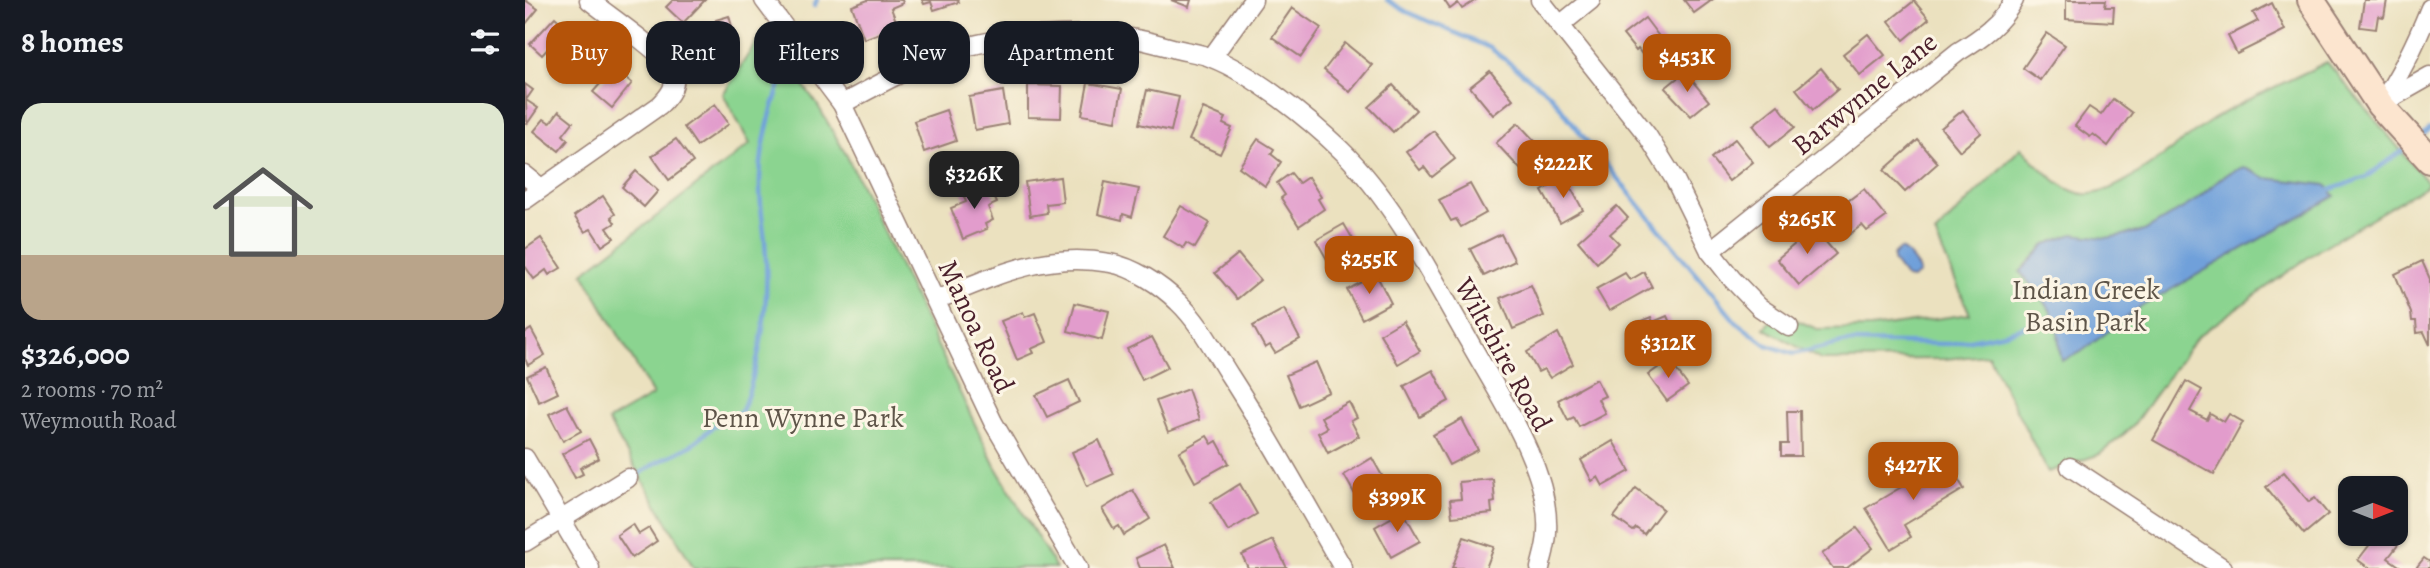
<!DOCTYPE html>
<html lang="en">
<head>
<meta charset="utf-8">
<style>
  body { margin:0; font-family:Alegreya,serif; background:#20242c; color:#f1f3f6; height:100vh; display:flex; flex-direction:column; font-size:26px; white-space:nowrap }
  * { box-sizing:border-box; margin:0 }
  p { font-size:23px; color:#9ea1a6 }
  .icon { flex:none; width:38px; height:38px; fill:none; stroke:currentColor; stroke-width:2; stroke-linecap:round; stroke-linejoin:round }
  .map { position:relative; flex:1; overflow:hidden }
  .side { display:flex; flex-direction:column; background:#171b24; width:525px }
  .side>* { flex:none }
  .hud { position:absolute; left:21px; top:21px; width:665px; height:63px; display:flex; gap:14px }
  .needle { width:46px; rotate:90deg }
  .fabs { position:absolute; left:1813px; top:476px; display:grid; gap:14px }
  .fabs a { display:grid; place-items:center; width:70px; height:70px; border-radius:14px; background:#171b24; box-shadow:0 2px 5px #0004; font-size:35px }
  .price { position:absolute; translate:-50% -60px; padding:0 16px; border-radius:14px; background:#b45309; color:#fff; font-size:23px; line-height:46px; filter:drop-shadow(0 2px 4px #0008) }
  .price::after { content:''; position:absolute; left:50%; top:42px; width:21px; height:16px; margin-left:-10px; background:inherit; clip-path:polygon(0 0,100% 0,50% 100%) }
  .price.on { background:#222; color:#fff }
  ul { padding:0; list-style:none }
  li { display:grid; align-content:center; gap:14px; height:371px; padding:0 21px }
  li span { display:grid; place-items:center; height:217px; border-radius:21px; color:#555 }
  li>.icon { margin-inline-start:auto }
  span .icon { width:126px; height:126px; fill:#fffc; stroke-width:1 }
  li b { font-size:30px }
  h2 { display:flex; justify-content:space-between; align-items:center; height:84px; padding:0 21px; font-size:30px }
  .pill { padding:0 24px; border-radius:21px; background:#171b24; box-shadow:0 2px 5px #0004; font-size:24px; line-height:63px }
  .pill.on { background:#b45309; color:#fff }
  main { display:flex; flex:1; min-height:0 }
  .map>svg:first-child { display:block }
</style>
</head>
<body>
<main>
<section class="side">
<h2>8 homes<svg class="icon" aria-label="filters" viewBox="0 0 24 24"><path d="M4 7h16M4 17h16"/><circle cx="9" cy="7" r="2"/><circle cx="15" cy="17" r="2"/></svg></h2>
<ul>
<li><span style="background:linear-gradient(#dfe7d0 70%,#b9a48a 0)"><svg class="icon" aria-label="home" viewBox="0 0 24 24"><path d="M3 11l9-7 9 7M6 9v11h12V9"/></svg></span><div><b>$326,000</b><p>2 rooms · 70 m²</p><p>Weymouth Road</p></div></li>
</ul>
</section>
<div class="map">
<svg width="1905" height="568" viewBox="0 0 1905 568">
  <rect width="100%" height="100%" fill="#fcf5e5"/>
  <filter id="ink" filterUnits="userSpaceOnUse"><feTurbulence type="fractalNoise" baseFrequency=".0143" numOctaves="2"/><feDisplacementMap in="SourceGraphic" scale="14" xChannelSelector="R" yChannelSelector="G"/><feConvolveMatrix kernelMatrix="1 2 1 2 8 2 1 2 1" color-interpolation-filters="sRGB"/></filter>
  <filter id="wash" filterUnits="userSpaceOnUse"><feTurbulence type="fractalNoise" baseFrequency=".00686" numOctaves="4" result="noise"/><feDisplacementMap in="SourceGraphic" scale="28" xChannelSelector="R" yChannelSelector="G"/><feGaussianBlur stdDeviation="1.57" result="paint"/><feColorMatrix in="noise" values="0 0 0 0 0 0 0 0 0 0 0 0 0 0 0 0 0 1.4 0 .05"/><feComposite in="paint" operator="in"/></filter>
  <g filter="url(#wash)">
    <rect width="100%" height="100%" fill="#ebe1bf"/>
    <g fill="#8bd490" stroke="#6a7a5e" stroke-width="2">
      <polygon points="239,30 292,104 322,156 470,466 531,568 169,568 83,421 128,395 58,273 225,144 198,94"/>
      <path d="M 1802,62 L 1904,184 L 1795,249 L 1672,337 L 1606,428 L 1575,454 L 1523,472 L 1463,355 L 1420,359 L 1296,360 L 1239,328 L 1253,312 L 1292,329 L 1346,328 L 1445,314 L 1410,234 L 1496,148 C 1513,164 1540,197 1565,194 C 1601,191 1659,137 1692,117 C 1727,96 1766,80 1802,62 Z"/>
    </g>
    <g fill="#70a0da" stroke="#5d6082" stroke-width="2">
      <path d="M 1718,167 L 1741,178 L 1801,185 L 1810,196 L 1614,308 L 1556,352 L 1537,361 C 1533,350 1535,339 1532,328 C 1527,305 1509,289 1495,272 L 1521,244 L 1548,234 L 1581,238 L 1619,231 L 1668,202 L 1700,175 Z"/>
      <path d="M 1375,249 C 1383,252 1394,266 1394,274 L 1387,279 L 1381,278 L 1368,261 L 1368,255 Z"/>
    </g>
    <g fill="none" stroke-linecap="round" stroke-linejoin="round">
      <g stroke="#70a0da" stroke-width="4.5">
        <polyline points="862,0 882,12 965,48 1025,94 1064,144 1211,322 1242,345 1269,354 1322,342 1425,344 1480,333 1532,316"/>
        <polyline points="289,6 292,0"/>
        <polyline points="1895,137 1905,129"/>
        <polyline points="1799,192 1841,177 1883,147"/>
        <path d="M 112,476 L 129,464 L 165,446 L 189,426 L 217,411 C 237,357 245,300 240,242 C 238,221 234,200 235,178 C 236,139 249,101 262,64"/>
      </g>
    </g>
    <g id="blocks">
      <g fill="#e29ccc">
        <polygon points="0,0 13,9 0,25"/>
        <polygon points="148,0 180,0 158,23 141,7"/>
        <polygon points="343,0 377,0 378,3 366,8 373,26 339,39 327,6"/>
        <polygon points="397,0 433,0 434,2 409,10 406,2 399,4"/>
        <polygon points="646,0 666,0 664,7"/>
        <polygon points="919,0 951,0 937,9 933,3 925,9"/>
        <polygon points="1159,0 1187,0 1169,13"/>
        <polygon points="1541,0 1581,0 1580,7 1589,7 1588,22 1541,19"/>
        <polygon points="1839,0 1862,0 1859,17 1853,16 1851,29 1835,27"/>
        <polygon points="1389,1 1404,19 1379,40 1364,21"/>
        <polygon points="1747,3 1760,30 1712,54 1703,36 1733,21 1728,13"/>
        <polygon points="767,8 796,28 776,57 747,37"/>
        <polygon points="204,16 208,30 199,34 205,53 186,60 177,36 195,30 191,20"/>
        <polygon points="30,17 47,33 33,48 28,43 17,55 5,44"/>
        <polygon points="1120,18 1142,47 1123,62 1113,49 1111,51 1098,35"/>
        <polygon points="1522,33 1540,45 1515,80 1498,68"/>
        <polygon points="1343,34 1360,55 1335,75 1318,54"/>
        <polygon points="56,43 76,57 63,76 43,63"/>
        <polygon points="820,43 847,65 825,92 799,70"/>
        <polygon points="89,68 107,83 87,108 68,92"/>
        <polygon points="1296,68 1313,89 1288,110 1271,89"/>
        <polygon points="965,71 988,99 968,115 945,87"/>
        <polygon points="1160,72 1184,101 1166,116 1140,88"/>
        <polygon points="563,83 597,89 591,121 557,115"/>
        <polygon points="0,84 8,90 1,100 13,108 2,124"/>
        <polygon points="503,85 537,86 536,118 503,117"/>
        <polygon points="868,85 891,110 868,132 844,107"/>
        <polygon points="622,90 654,97 646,131 614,124"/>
        <polygon points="478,91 483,124 450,130 444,97"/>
        <polygon points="1588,99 1607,113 1583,146 1568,134 1565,137 1550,126 1564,107 1576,115"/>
        <polygon points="190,104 204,124 172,146 159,127"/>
        <polygon points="1253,105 1270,127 1245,147 1228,125"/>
        <polygon points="678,108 701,118 698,124 707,128 695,154 664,140"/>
        <polygon points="421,110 431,141 399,152 389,121"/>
        <polygon points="1438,110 1456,133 1435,151 1416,128"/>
        <polygon points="34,111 48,122 38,135 43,140 34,151 9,131 19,119 25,123"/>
        <polygon points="993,123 1019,151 997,171 971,143"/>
        <polygon points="909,131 930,159 907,177 899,167 895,170 881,152"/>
        <polygon points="151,139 168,162 144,180 127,156"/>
        <polygon points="733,139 749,149 746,154 756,162 740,186 714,167"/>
        <polygon points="1210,139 1228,162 1204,181 1186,158"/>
        <polygon points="1393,140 1413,163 1380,192 1359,170"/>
        <polygon points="111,171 133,191 119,207 97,187"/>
        <polygon points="766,173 774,183 783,177 796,197 793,199 799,209 774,226 756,198 760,195 752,183"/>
        <polygon points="535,177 538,202 521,204 522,213 505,216 500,182"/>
        <polygon points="1040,177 1058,210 1035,223 1017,191"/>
        <polygon points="580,182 614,189 607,217 598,214 597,220 573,214"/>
        <polygon points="945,184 961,213 936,227 931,219 926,221 914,200"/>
        <polygon points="451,186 453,192 465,187 472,203 463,207 468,220 460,224 462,229 438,239 426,208 441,202 437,192"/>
        <polygon points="1339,189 1361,217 1342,231 1337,225 1321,237 1304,215"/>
        <polygon points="78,196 90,214 86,217 90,223 82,228 89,238 77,246 66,229 60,232 49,216"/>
        <polygon points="656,206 685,223 670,248 661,243 658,248 638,236"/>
        <polygon points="1092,206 1103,218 1085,234 1094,243 1072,263 1053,241"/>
        <polygon points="819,224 836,253 808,270 791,240"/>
        <polygon points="1289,228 1311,254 1274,285 1252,259"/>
        <polygon points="976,234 990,261 959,276 945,249"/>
        <polygon points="16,238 36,268 24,275 21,270 9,279 0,266 0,249"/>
        <polygon points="713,254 735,280 712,299 690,273"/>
        <polygon points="1897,261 1905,279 1905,345 1899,332 1892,333 1891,321 1887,321 1886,313 1870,274"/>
        <polygon points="1119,272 1127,287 1084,311 1071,289 1100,273 1105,280"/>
        <polygon points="851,274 866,303 837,319 822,290"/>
        <polygon points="1006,285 1019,316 988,329 975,298"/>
        <polygon points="550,303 584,311 577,340 543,331"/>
        <polygon points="759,309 775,339 750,353 745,345 740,348 728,326"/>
        <polygon points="498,312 500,317 510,313 522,342 506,349 508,353 492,360 476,321"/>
        <polygon points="1142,316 1150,334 1105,352 1101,341 1115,335 1111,323 1126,317 1128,322"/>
        <polygon points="877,321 895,351 873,364 855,334"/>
        <polygon points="6,329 20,355 3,365 0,359 0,333"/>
        <polygon points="1033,333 1048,364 1025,378 1019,369 1013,372 1002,352"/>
        <polygon points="627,337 643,367 617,380 602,349"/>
        <polygon points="1144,360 1163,386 1142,401 1123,375"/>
        <polygon points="791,362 804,392 774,406 761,375"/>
        <polygon points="21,367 33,393 14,402 2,376"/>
        <polygon points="908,370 924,401 895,417 879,386"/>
        <polygon points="1071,379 1080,396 1073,399 1080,413 1054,427 1049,417 1043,420 1033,400"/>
        <polygon points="544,380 554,402 522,417 511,395"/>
        <polygon points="1661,381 1677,390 1665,411 1682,420 1685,414 1699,422 1704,414 1718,422 1689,474 1628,440"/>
        <polygon points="663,389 674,420 643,432 631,401"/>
        <polygon points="824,402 832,418 826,421 834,436 803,453 793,433 802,428 796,417"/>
        <polygon points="42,405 56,431 38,441 24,414"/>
        <polygon points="1262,411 1275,411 1276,456 1256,456 1256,444 1263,444"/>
        <polygon points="937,419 953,450 924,465 908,435"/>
        <polygon points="682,436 687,444 692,441 704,463 670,482 654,452"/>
        <polygon points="64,439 74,458 55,468 58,474 50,478 37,454"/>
        <polygon points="574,440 589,474 562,486 547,452"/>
        <polygon points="1088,441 1105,471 1078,486 1073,477 1067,481 1056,460"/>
        <polygon points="847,458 864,488 836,505 819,475"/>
        <polygon points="1422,460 1439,489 1379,525 1386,537 1366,549 1341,508"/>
        <polygon points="1759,472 1784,502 1790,498 1803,514 1779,534 1741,487"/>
        <polygon points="968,479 970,502 966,503 967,513 927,517 925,500 936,499 934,482"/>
        <polygon points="715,484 732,514 703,531 686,502"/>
        <polygon points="1111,488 1138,509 1119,534 1111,528 1108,531 1089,517"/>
        <polygon points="608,490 625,519 599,535 594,526 589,529 577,509"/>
        <polygon points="878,511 895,541 866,557 850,527"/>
        <polygon points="108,524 114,534 124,528 132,541 107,558 92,535"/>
        <polygon points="1332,528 1348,548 1322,568 1308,568 1297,554"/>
        <polygon points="1853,534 1857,534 1873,545 1863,558 1877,568 1844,568 1833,560"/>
        <polygon points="939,537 969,547 961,568 927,568"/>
        <polygon points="748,540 762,568 723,568 717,555"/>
        <polygon points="639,545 650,568 615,568 611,558"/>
        <polygon points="1899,558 1905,562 1905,568 1891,568"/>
      </g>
    </g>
  </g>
  <g filter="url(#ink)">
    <use href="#blocks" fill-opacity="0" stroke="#9a8075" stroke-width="2"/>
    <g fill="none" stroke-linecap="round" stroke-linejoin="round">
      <defs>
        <g id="minor">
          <polyline points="239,0 317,104 468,422 553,568"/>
          <polyline points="1015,0 1122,135 1150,180 1185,251 1207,279 1234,307 1264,327"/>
          <polyline points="1035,25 1066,0"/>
          <polyline points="687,57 728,0"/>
          <polyline points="1861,101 1905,76"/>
          <path d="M 317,104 C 354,84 391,64 431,50 C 474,35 560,31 605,38 C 620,40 636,45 651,49 C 663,52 676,53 687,58 C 728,74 784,119 816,150 C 870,202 908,279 945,343 C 974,395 1026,471 1022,532 C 1022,544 1018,556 1015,568"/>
          <path d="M 1855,105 C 1876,74 1891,43 1905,8"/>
          <polyline points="0,175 16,188"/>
          <path d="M 0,200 L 135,105 C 144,96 153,85 148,71 C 143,56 80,13 64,0"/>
          <path d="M 1185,251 L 1433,52 C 1456,38 1476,24 1489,0"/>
          <path d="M 411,300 C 469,276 520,251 585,263 C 608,267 636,285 653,302 C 675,323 689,351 705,376 C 745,438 781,504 818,568"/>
          <polyline points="0,458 65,568"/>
          <polyline points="1545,467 1698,568"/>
          <polyline points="0,542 103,478"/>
        </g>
        <polyline id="secondary" points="1786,0 1855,105 1905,160"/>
      </defs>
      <use href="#minor" stroke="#9a8075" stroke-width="21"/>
      <use href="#secondary" stroke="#9a8075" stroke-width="30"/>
      <use href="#minor" stroke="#fff" stroke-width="18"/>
      <use href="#secondary" stroke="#fce5cf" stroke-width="26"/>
    </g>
  </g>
  <g text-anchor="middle" stroke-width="6" stroke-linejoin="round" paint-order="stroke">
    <g font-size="28" fill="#4a1f2b" stroke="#fcf5e5">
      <text transform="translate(1339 93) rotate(-39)" y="10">Barwynne Lane</text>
      <text transform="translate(452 326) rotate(65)" y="10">Manoa Road</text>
      <text transform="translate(979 354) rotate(61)" y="10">Wiltshire Road</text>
    </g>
    <g font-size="28" fill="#5e5549" stroke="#fcf5e5">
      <text x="1561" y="299">Indian Creek<tspan x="1561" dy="32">Basin Park</tspan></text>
      <text x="278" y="427">Penn Wynne Park</text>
    </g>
  </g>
</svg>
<div class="fabs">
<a><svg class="needle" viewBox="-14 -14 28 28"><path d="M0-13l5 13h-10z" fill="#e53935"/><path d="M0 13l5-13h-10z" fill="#9ea1a6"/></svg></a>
</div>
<b class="price" style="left:1162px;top:94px">$453K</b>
<b class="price" style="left:1038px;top:200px">$222K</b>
<b class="price on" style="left:449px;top:211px">$326K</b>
<b class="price" style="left:1282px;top:256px">$265K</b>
<b class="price" style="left:844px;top:296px">$255K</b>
<b class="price" style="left:1143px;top:380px">$312K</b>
<b class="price" style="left:1388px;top:502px">$427K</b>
<b class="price" style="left:872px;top:534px">$399K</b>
<div class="hud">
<a class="pill on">Buy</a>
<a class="pill">Rent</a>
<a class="pill">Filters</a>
<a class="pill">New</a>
<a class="pill">Apartment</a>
</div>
</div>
</main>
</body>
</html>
